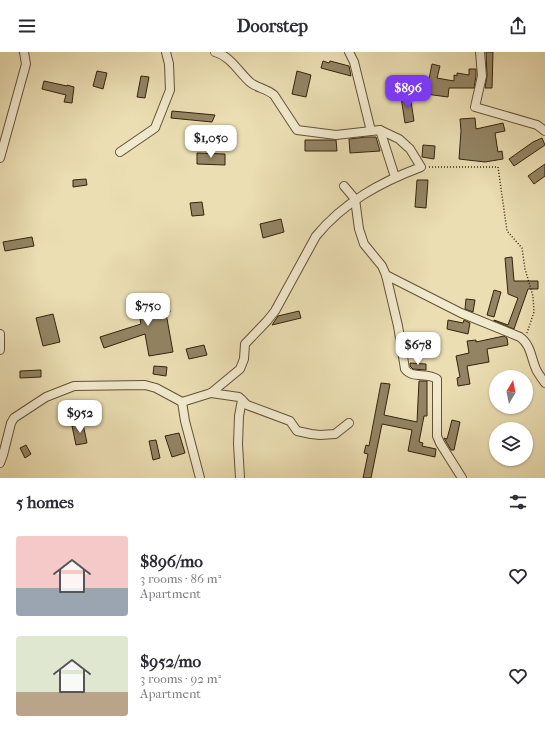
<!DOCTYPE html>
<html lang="en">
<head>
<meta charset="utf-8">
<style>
  body { margin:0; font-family:"IM FELL French Canon",serif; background:#f7f7f7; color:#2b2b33; height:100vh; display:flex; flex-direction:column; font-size:15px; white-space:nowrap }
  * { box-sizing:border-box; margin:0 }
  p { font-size:13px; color:#7c7c81 }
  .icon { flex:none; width:22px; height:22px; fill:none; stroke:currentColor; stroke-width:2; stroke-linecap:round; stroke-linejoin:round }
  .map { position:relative; height:426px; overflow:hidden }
  .side { display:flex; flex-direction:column; background:#fff; flex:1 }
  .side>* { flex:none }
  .needle { width:26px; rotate:10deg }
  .tools { position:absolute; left:489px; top:318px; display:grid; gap:8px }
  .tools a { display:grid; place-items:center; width:44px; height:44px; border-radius:50%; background:#fff; box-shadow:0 1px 3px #0004; font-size:20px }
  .price { position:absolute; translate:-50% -34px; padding:0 9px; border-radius:8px; background:#fff; color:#222; font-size:13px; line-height:26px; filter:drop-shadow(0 1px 2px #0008) }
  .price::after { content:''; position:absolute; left:50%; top:24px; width:12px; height:9px; margin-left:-6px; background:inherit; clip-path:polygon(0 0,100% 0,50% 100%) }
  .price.on { background:#7c3aed; color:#fff }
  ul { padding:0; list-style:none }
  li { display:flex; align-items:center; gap:12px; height:100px; padding:0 16px }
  li span { display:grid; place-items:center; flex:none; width:112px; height:80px; border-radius:4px; color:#555 }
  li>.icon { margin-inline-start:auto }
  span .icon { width:48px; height:48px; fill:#fffc; stroke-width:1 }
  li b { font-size:17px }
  h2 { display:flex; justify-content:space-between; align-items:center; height:48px; padding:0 16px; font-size:17px }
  header { display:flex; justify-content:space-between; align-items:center; height:52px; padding:0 16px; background:#fff; font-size:18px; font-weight:700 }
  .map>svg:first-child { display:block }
</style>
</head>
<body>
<header><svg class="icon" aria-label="menu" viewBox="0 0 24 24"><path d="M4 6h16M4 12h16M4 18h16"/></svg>Doorstep<svg class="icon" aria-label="share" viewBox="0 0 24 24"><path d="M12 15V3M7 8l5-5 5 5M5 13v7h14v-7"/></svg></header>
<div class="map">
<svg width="545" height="426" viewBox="0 0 545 426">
  <rect width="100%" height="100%" fill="#ebdeb3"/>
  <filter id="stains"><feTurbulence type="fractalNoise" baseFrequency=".005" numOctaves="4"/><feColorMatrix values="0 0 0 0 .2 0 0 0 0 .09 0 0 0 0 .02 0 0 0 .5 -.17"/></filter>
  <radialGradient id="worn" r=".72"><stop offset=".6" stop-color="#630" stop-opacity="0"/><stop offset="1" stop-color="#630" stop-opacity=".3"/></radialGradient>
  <g fill="#938463" stroke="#34230c">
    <polygon points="486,0 493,0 492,36 485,36 487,24"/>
    <polygon points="323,9 329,11 330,9 349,14 351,24 321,16"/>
    <polygon points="432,12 440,14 437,26 454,29 454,23 457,24 457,21 469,23 469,17 476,17 476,24 474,36 449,36 448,45 426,42"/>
    <polygon points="97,19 107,21 103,37 93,34"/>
    <polygon points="297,19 311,23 306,45 292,42"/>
    <polygon points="141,24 149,25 145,46 137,45"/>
    <polygon points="44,29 67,34 67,33 74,35 72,51 64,50 66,43 42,37"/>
    <polygon points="410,43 414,69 405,71 401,45"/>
    <polygon points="172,59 215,63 212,70 171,66"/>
    <polygon points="475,66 476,77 503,71 505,79 495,81 498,100 502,99 503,107 485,110 459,107 461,79 460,67"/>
    <polygon points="366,85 376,85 380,99 350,101 349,87"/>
    <polygon points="542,86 545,93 514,114 509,107 533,90"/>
    <polygon points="305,88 336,88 337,99 305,99"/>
    <polygon points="423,93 435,94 434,107 422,105"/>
    <polygon points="197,101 225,102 225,113 197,112"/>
    <polygon points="545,112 545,124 534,132 528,124"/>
    <polygon points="86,127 87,133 73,135 73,128"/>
    <polygon points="417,128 428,128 426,156 415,155"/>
    <polygon points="202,150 204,163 192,164 190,151"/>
    <polygon points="281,167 284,180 263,186 260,172"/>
    <polygon points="32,185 34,194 5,199 3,190"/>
    <polygon points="512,205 514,229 538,229 538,237 528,237 514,277 494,269 494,268 508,273 518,246 508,242 505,206"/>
    <polygon points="494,238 501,240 494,265 487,263"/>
    <polygon points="167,244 170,260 166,261 173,300 149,304 145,282 104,296 100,285 141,272 136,248 146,246 146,248"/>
    <polygon points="466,247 475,248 473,260 465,257"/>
    <polygon points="299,259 301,266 272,273 278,264"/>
    <polygon points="53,262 60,290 43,294 36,266"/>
    <polygon points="448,268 463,271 464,268 470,271 468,282 447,277"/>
    <polygon points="504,284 507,286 508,293 487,297 489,310 467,314 470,332 458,334 457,326 460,325 456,304 469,301 467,289 476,288 476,290"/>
    <polygon points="204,293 207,303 189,307 186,297"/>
    <polygon points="410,311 426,312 426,318 413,317 410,314"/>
    <polygon points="154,314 167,315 166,324 153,322"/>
    <polygon points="41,318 41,325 20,326 20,319"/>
    <polygon points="419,329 427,329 427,364 424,364 419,390 423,391 422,394 436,397 435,405 408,399 412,378 382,372 371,426 363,426 368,402 364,401 366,393 369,394 381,331 390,332 384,363 417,370"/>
    <polygon points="452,368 460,370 454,398 451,398 444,386 447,387"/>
    <polygon points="83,372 87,391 76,393 72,374"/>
    <polygon points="179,381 185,401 172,405 165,384"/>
    <polygon points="156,388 160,406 153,408 149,389"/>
    <polygon points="26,393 31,402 25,406 20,396"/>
  </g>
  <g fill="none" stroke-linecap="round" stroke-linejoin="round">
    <defs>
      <g id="minor">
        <polyline points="349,0 354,10 371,79"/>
        <polyline points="480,0 482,24 475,55 537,73 545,79"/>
        <polyline points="380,78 395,125"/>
        <polyline points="120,100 155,76 170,38 169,12 166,0"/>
        <polyline points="0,106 26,12 24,0"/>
        <path d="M 344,134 L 355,147 L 359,177 L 364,192 L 382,214 L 386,223 L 398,274 L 405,317 C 412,327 427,320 437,327 L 437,384 L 440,391 L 462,426"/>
        <path d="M 386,223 L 461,261 L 520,285 C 531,293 531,306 536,317 C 538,322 542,326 545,331"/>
        <polyline points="0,282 0,298"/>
        <polyline points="211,341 239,345 247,353 290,369 297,379 311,382 320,383 335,382 349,371"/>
        <polyline points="182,350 185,369 200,426"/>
        <path d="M 0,411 L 3,403 L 11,371 L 14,366 L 46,345 L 74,334 L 145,333 L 156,336 L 182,350 L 211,341 L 240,317 L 244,307 L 245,292 L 267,269 L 275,259 L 316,184 C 344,150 381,130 421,115 L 410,97 L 399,87 L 380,78 L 336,83 L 297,78 L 274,43 C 267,37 258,36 251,31 C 239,21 231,4 215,0"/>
        <polyline points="240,426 238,392 239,364 242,348"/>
      </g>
    </defs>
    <use href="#minor" stroke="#625236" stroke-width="10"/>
    <polyline stroke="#34230c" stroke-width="1.5" stroke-dasharray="1 2" stroke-linecap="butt" points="429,115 498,115 507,179 522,196 525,217 533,244 534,260 527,281"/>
    <use href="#minor" stroke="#f2eace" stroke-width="8"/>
  </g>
  <rect width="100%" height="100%" filter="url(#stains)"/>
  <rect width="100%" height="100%" fill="url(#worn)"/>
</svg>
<div class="tools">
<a><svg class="needle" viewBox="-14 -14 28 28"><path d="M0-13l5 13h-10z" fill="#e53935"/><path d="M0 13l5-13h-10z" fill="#7c7c81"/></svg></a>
<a><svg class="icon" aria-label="layers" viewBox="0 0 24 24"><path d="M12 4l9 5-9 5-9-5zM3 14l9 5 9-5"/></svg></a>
</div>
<b class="price on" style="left:408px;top:57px">$896</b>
<b class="price" style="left:211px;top:107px">$1,050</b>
<b class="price" style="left:148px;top:275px">$750</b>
<b class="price" style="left:418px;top:314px">$678</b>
<b class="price" style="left:80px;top:382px">$952</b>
</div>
<section class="side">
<h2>5 homes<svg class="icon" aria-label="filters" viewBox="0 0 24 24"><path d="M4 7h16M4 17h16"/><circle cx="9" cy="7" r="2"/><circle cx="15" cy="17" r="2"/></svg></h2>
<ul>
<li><span style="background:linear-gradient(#f6c9c9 65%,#9aa5b1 0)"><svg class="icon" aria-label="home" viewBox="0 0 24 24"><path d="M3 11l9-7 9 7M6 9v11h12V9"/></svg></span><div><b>$896/mo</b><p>3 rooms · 86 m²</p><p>Apartment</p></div><svg class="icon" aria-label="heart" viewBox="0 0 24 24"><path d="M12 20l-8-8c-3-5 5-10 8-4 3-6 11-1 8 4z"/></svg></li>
<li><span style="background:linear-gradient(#dfe7d0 70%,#b9a48a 0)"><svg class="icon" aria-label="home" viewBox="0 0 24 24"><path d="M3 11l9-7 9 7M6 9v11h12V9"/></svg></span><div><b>$952/mo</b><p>3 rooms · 92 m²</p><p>Apartment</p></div><svg class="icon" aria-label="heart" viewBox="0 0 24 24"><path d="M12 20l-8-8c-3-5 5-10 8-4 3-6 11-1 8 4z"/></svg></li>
</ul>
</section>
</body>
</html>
